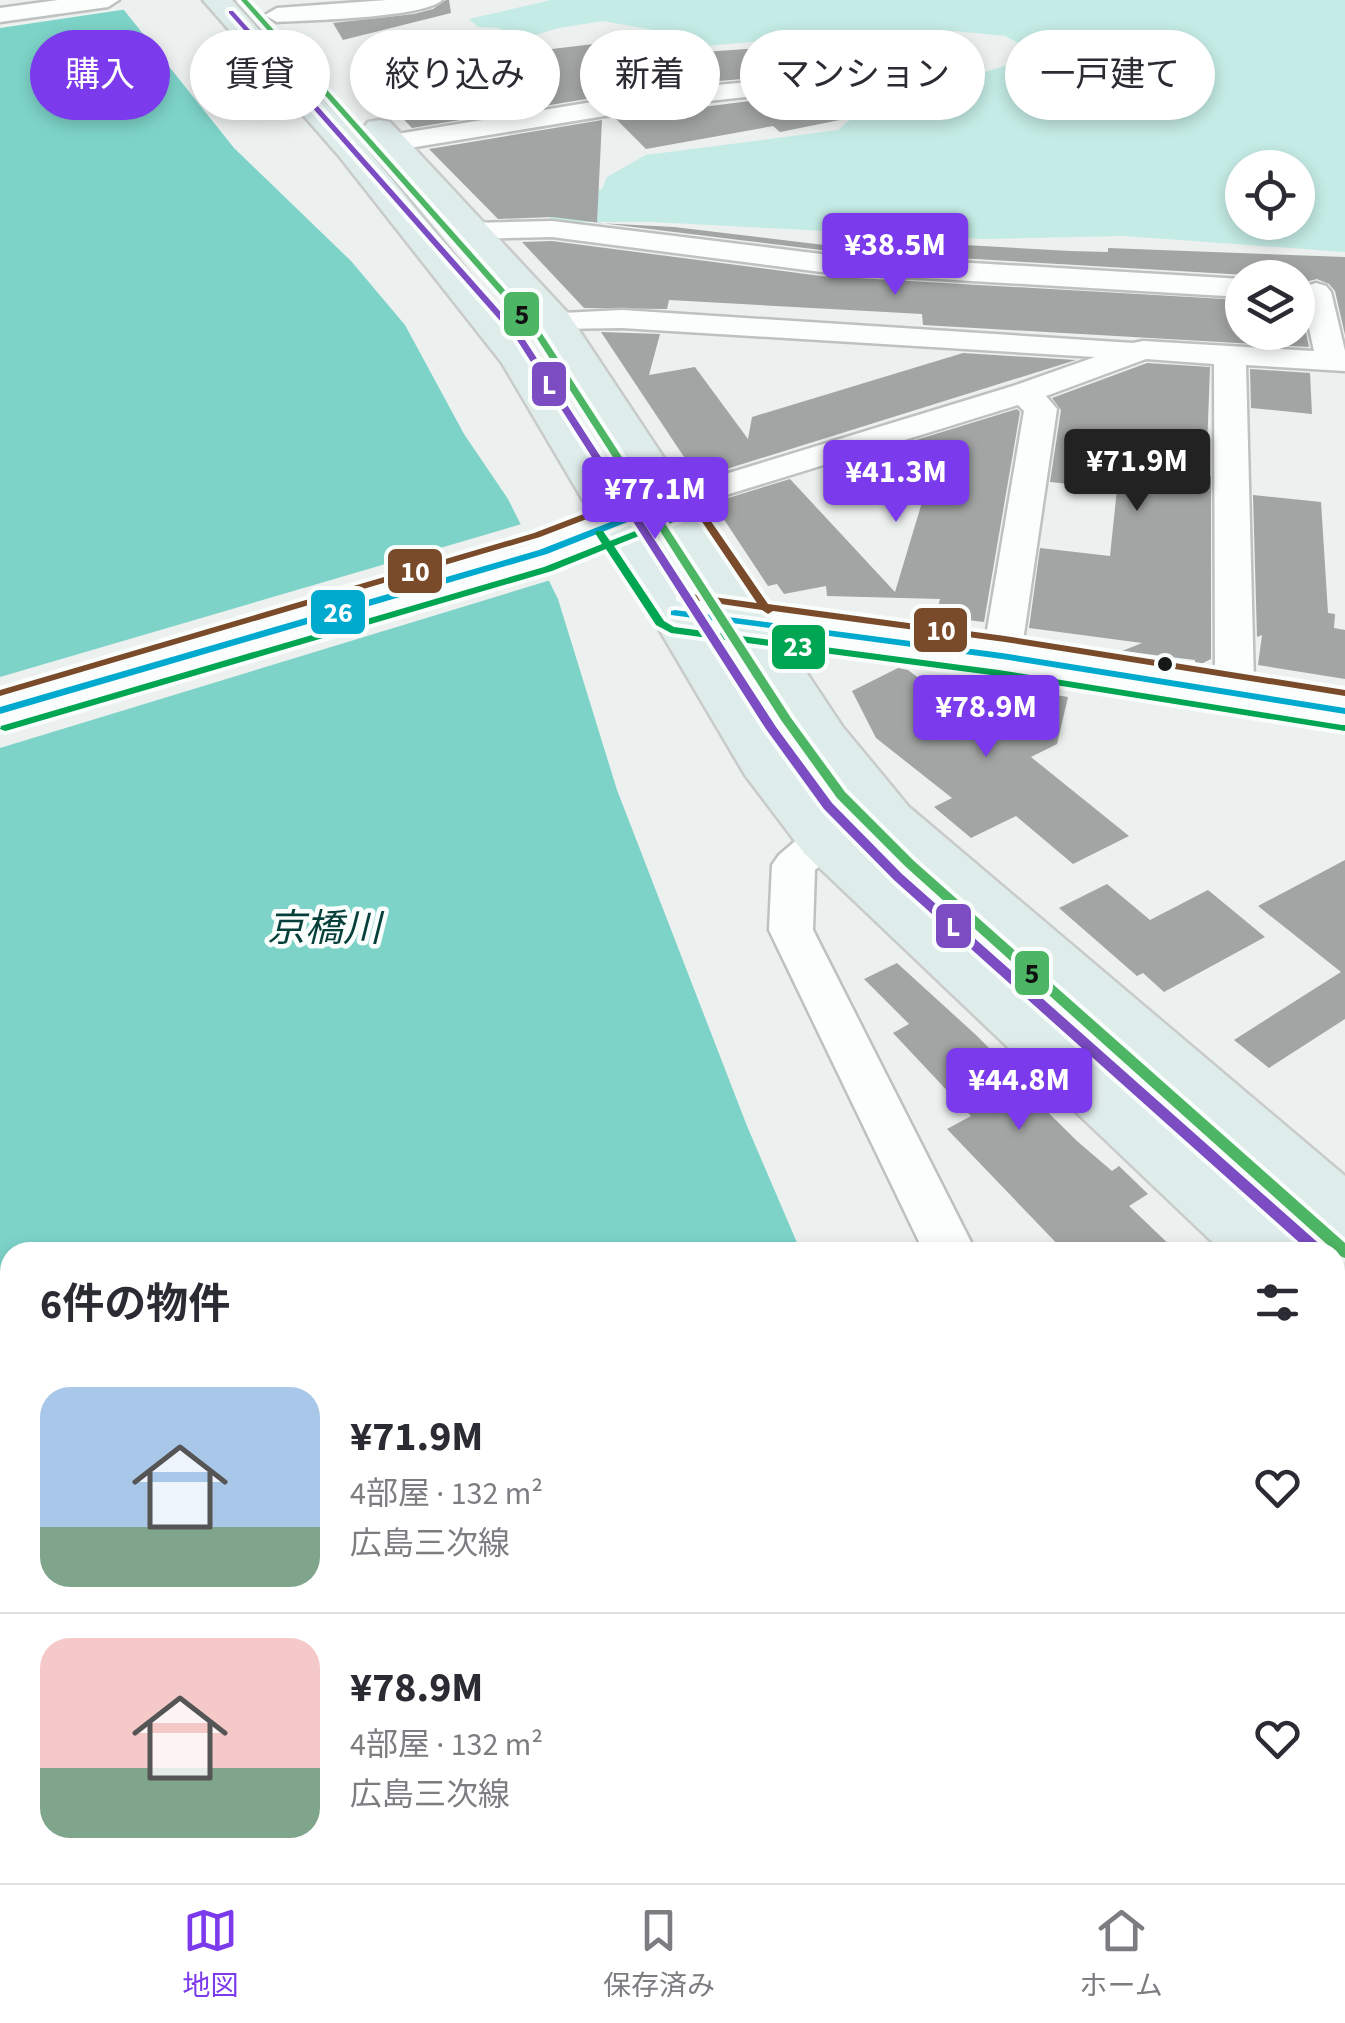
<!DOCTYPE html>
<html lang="ja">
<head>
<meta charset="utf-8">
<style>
  body { margin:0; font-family:"Source Sans 3","Noto Sans JP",sans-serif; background:#f2f2f3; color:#2b2b33; height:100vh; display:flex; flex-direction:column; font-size:38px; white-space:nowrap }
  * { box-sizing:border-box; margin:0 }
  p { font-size:32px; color:#7c7c81 }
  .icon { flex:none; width:55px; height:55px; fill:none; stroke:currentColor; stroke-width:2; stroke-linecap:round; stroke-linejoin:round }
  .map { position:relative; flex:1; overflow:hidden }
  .panel { position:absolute; left:0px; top:1242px; width:1345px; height:642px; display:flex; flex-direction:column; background:#fff; border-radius:30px 30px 0 0; box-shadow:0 5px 15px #0003 }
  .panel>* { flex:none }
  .guide { position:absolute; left:30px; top:30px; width:1285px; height:90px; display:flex; gap:20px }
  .tools { position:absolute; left:1225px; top:150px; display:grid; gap:20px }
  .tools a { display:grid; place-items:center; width:90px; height:90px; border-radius:50%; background:#fff; box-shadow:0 5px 15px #0003; font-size:50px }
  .price { position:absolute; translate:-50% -85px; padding:0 22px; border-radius:10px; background:#7c3aed; color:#fff; font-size:32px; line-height:65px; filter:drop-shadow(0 2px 5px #0008) }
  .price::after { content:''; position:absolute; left:50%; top:60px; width:30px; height:22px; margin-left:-15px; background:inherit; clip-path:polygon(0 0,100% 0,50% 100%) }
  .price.selected { background:#222; color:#fff }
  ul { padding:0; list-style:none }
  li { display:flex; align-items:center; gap:30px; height:250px; padding:0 40px }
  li+li { border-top:2px solid #e1e1e2 }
  li span { display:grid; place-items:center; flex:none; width:280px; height:200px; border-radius:30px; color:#555 }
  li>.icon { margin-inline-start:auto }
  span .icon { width:120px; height:120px; fill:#fffc; stroke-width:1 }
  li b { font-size:42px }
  h2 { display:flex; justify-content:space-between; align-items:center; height:120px; padding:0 40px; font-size:42px }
  .chip { padding:0 35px; border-radius:45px; background:#fff; box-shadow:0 5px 15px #0003; font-size:35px; line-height:90px }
  .chip.selected { background:#7c3aed; color:#fff }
  .dock { display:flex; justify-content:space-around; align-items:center; height:140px; border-top:2px solid #e1e1e2; background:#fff; font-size:28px; color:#7c7c81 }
  .dock a { display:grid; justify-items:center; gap:5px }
  .dock .selected { color:#7c3aed }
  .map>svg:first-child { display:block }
</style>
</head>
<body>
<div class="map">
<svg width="1345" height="1883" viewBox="0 0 1345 1883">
  <rect width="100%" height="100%" fill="#ecf0ef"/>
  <path fill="#c4ebe5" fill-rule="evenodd" d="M 551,0 L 1345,0 L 1345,252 L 1125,236 L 984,239 L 652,222 L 551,222 L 545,201 L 602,189 L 607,177 L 646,155 L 838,130 L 852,118 L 836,86 L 931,88 L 1021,61 L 1026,47 L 1005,36 L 955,31 L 818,36 L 672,49 L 659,31 L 603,21 L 559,28 L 518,40 L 499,28 L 478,27 L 469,19 ZM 1242,168 L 1298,168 L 1298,222 L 1242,222 Z"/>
  <polygon fill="#7dd3c8" points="0,0 116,0 234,148 351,261 405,325 464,434 508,499 558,599 617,790 747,1126 801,1252 10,1252 10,1875 1086,1875 1094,1883 0,1883"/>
  <g fill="#ecf0ef">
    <polygon points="0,0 122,0 128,9 0,28"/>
    <polygon points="525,523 554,579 0,748 0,677"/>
  </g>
  <g fill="#a3a5a5">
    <polygon points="446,0 449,0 451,13 343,40 333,23 414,14 433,9"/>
    <polygon points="920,37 926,45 781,53 765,63 781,75 814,73 671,85 412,128 390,105 367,71 602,43 634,42 646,56"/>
    <polygon points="939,65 944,73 908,75 910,79 834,81 820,72"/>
    <polygon points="806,94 840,120 780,132 773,126 646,149 615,118"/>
    <polygon points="602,120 597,223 674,227 849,248 855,240 875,240 1070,251 1108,252 1108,248 1345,257 1345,335 1335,291 1329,284 1317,279 1305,282 1298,292 1298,278 821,250 552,217 498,219 429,149"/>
    <polygon points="552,241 821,276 1242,300 1242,332 1298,332 1298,294 1309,347 923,325 922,314 669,300 667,309 584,308 522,242"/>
    <polygon points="601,332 660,334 649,375 695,367 748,439 752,417 963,353 1076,360 704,476 690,466"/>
    <polygon points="1147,363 1210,367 1206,476 1211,476 1211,659 1195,667 1195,660 1122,651 1142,643 1029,628 1040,548 1110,556 1117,489 1050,482 1061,410 1052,398"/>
    <polygon points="1250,369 1310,373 1312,414 1251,408"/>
    <polygon points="1017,409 1020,412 984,622 936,616 940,599 827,596 826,586 784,594 777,584 768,586 719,512 725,499 790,479 895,592 926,489 880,451"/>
    <polygon points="1253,495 1321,502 1328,613 1335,614 1334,628 1345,630 1345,679 1258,665 1262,635 1257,637"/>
    <polygon points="898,668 908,670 939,693 960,688 1008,729 1018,689 1068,697 1057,744 1031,757 1129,836 1073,864 1016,816 971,838 934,807 952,798 876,738 852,691"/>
    <polygon points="1345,860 1345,1019 1269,1068 1234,1040 1341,972 1258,906"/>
    <polygon points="1107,884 1150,920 1208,890 1265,937 1164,992 1143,973 1137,976 1059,908"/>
    <polygon points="897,963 976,1035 1001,1060 997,1062 1077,1141 1112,1171 1119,1166 1148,1194 1129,1206 1177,1252 1065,1252 947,1129 971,1116 893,1033 909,1024 864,979"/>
  </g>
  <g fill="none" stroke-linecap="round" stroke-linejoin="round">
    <defs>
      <g id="minor">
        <polygon points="58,0 119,0 108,7 0,22 0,8"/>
        <path d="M 387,0 L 442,0 C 424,18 308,20 277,22 L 265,15 L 277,8 Z"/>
        <polygon points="946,48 958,55 955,60 781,71 769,64 781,57"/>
        <polygon points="819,76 828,78 831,83 828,88 672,105 391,151 378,143 391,135 672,89"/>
        <polygon points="552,221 821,254 1242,279 1242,297 821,272 552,237 473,239 463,237 459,231 463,225 473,223"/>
        <path d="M 1316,283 L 1326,286 L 1331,292 L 1345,351 L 1345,371 L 1246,365 L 1254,684 L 1345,699 L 1345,723 L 1002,668 L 675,624 L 662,621 L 656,613 L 662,605 L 675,602 L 985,642 L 1024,411 L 1018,405 L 684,508 L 556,560 L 0,723 L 0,698 L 530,544 L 660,494 L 1013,386 L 1095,357 L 622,328 L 554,329 L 543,326 L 539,320 L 543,314 L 622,310 L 1133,343 L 1143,341 L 1314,351 L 1301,292 L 1306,286 ZM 1146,359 L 1214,364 L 1215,678 L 1022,648 L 1057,409 L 1046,396 Z"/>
        <polygon points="891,805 906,809 912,819 906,829 837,851 815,870 813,930 976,1252 924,1252 769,930 772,865 779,855 807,831"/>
        <polygon points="1222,1875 1290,1875 1294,1883 1226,1883"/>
      </g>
      <g id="major">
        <polygon points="203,0 232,0 361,142 533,351 789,765 840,829 1288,1233 1297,1252 1223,1252 804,853 745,775 502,363 339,156"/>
        <polygon points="379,120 390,122 567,312 842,726 909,807 1345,1176 1345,1238 1323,1231 873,831 807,747 540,327 363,129 368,122"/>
        <polygon points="1335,1290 1345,1294 1345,1356 1335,1353"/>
      </g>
    </defs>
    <use href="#minor" stroke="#bfc1c1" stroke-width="5"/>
    <use href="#major" stroke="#c9cbcb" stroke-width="5"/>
    <use href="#minor" fill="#fcfdfd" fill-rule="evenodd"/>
    <use href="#major" fill="#deecea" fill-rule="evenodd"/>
    <defs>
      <g id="bus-1">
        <polygon points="672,498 677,501 675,503 547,554 0,714 0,707 539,550"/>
        <polygon points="675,610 1002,653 1345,708 1345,714 1002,659 671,615 671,611"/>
      </g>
      <polygon id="bus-2" points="678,514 683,517 681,519 614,546 664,621 674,627 999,670 1342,725 1345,725 1345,731 999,676 671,633 656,625 606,549 552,571 9,730 5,731 0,729 1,726 544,567 602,544 595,533 597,531 603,531 610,541"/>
      <polygon id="bus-3" points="670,481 688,488 768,604 1005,636 1345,690 1345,696 1005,642 773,611 768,614 762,610 680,598 680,594 684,593 757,603 682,492 670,487 540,537 0,696 0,690 534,533"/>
    </defs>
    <use href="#bus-1" stroke="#f9fefd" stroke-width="8"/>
    <use href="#bus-2" stroke="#f9fefd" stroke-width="8"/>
    <use href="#bus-3" stroke="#f9fefd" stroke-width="8"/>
    <use href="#bus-1" fill="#00a9ce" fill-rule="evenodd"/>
    <use href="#bus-2" fill="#00a651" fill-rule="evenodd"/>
    <use href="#bus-3" fill="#7a4b2a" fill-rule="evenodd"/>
    <defs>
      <polygon id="tram-1" points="241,0 247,0 537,326 791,718 845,792 914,861 1345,1243 1345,1258 1340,1256 906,867 837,798 781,720 531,329"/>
      <polygon id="tram-2" points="229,11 233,11 523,337 776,727 832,803 902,874 1324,1248 1326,1252 1310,1252 894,880 824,809 766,729 517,340 229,13"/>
    </defs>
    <use href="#tram-1" stroke="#f9fefd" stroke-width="8"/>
    <use href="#tram-2" stroke="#f9fefd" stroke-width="8"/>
    <use href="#tram-1" fill="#4db664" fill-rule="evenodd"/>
    <use href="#tram-2" fill="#7b4cc2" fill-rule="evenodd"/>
  </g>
  <circle fill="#161818" stroke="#f9fefd" stroke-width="4" cx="1165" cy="664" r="9"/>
  <g text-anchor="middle" stroke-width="9" stroke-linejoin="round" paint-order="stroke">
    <g font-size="38" font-style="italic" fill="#063f39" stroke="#f9fefd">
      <text x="324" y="941">京橋川</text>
    </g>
  </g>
  <g stroke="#f9fefd" stroke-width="4">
    <rect x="502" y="290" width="39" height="48" rx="10" fill="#4db664"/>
    <rect x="530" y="360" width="38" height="48" rx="10" fill="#7b4cc2"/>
    <rect x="386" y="547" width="58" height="48" rx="10" fill="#7a4b2a"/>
    <rect x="309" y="588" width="58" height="48" rx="10" fill="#00a9ce"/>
    <rect x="912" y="606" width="57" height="48" rx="10" fill="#7a4b2a"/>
    <rect x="770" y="623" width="57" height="48" rx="10" fill="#00a651"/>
    <rect x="934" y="902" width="39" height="48" rx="10" fill="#7b4cc2"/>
    <rect x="1013" y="949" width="38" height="48" rx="10" fill="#4db664"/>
  </g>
  <g font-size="28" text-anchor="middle" font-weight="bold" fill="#fff">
    <text x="549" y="394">L</text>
    <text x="415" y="581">10</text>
    <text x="338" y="622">26</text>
    <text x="941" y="640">10</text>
    <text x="798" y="656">23</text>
    <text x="953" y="936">L</text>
  </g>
  <g font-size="28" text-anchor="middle" font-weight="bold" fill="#111">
    <text x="522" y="324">5</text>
    <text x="1032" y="983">5</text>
  </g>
</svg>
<div class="tools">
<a><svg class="icon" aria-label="locate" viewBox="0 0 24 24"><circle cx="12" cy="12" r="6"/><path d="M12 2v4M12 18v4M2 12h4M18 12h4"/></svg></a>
<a><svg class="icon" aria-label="layers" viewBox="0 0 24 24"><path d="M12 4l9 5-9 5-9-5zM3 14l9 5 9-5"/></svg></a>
</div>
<b class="price" style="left:895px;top:298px">¥38.5M</b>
<b class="price selected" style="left:1137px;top:514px">¥71.9M</b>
<b class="price" style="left:896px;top:525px">¥41.3M</b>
<b class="price" style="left:655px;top:542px">¥77.1M</b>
<b class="price" style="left:986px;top:760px">¥78.9M</b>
<b class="price" style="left:1019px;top:1133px">¥44.8M</b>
<div class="guide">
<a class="chip selected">購入</a>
<a class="chip">賃貸</a>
<a class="chip">絞り込み</a>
<a class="chip">新着</a>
<a class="chip">マンション</a>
<a class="chip">一戸建て</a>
</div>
<section class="panel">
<h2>6件の物件<svg class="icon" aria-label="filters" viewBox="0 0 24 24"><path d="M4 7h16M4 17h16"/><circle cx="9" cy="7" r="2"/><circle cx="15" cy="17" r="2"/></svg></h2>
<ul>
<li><span style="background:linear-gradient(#a9c7e8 70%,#7fa58c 0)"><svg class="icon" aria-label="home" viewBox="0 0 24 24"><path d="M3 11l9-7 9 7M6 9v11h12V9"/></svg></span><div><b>¥71.9M</b><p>4部屋 · 132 m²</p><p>広島三次線</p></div><svg class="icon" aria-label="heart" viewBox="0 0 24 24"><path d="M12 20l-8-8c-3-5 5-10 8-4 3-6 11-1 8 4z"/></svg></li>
<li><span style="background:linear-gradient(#f6c9c9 65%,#7fa58c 0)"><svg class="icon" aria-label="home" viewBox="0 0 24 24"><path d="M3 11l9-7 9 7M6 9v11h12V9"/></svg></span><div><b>¥78.9M</b><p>4部屋 · 132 m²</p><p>広島三次線</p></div><svg class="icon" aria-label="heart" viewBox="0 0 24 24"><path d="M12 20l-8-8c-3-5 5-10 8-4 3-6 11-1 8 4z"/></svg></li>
</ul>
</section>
</div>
<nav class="dock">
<a class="selected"><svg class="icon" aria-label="map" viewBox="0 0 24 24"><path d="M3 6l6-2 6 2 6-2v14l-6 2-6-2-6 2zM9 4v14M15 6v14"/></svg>地図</a>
<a><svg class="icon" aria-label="saved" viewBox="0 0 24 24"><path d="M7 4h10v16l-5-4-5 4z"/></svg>保存済み</a>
<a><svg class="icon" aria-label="home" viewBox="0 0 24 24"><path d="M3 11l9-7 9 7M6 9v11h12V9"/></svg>ホーム</a>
</nav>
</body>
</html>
